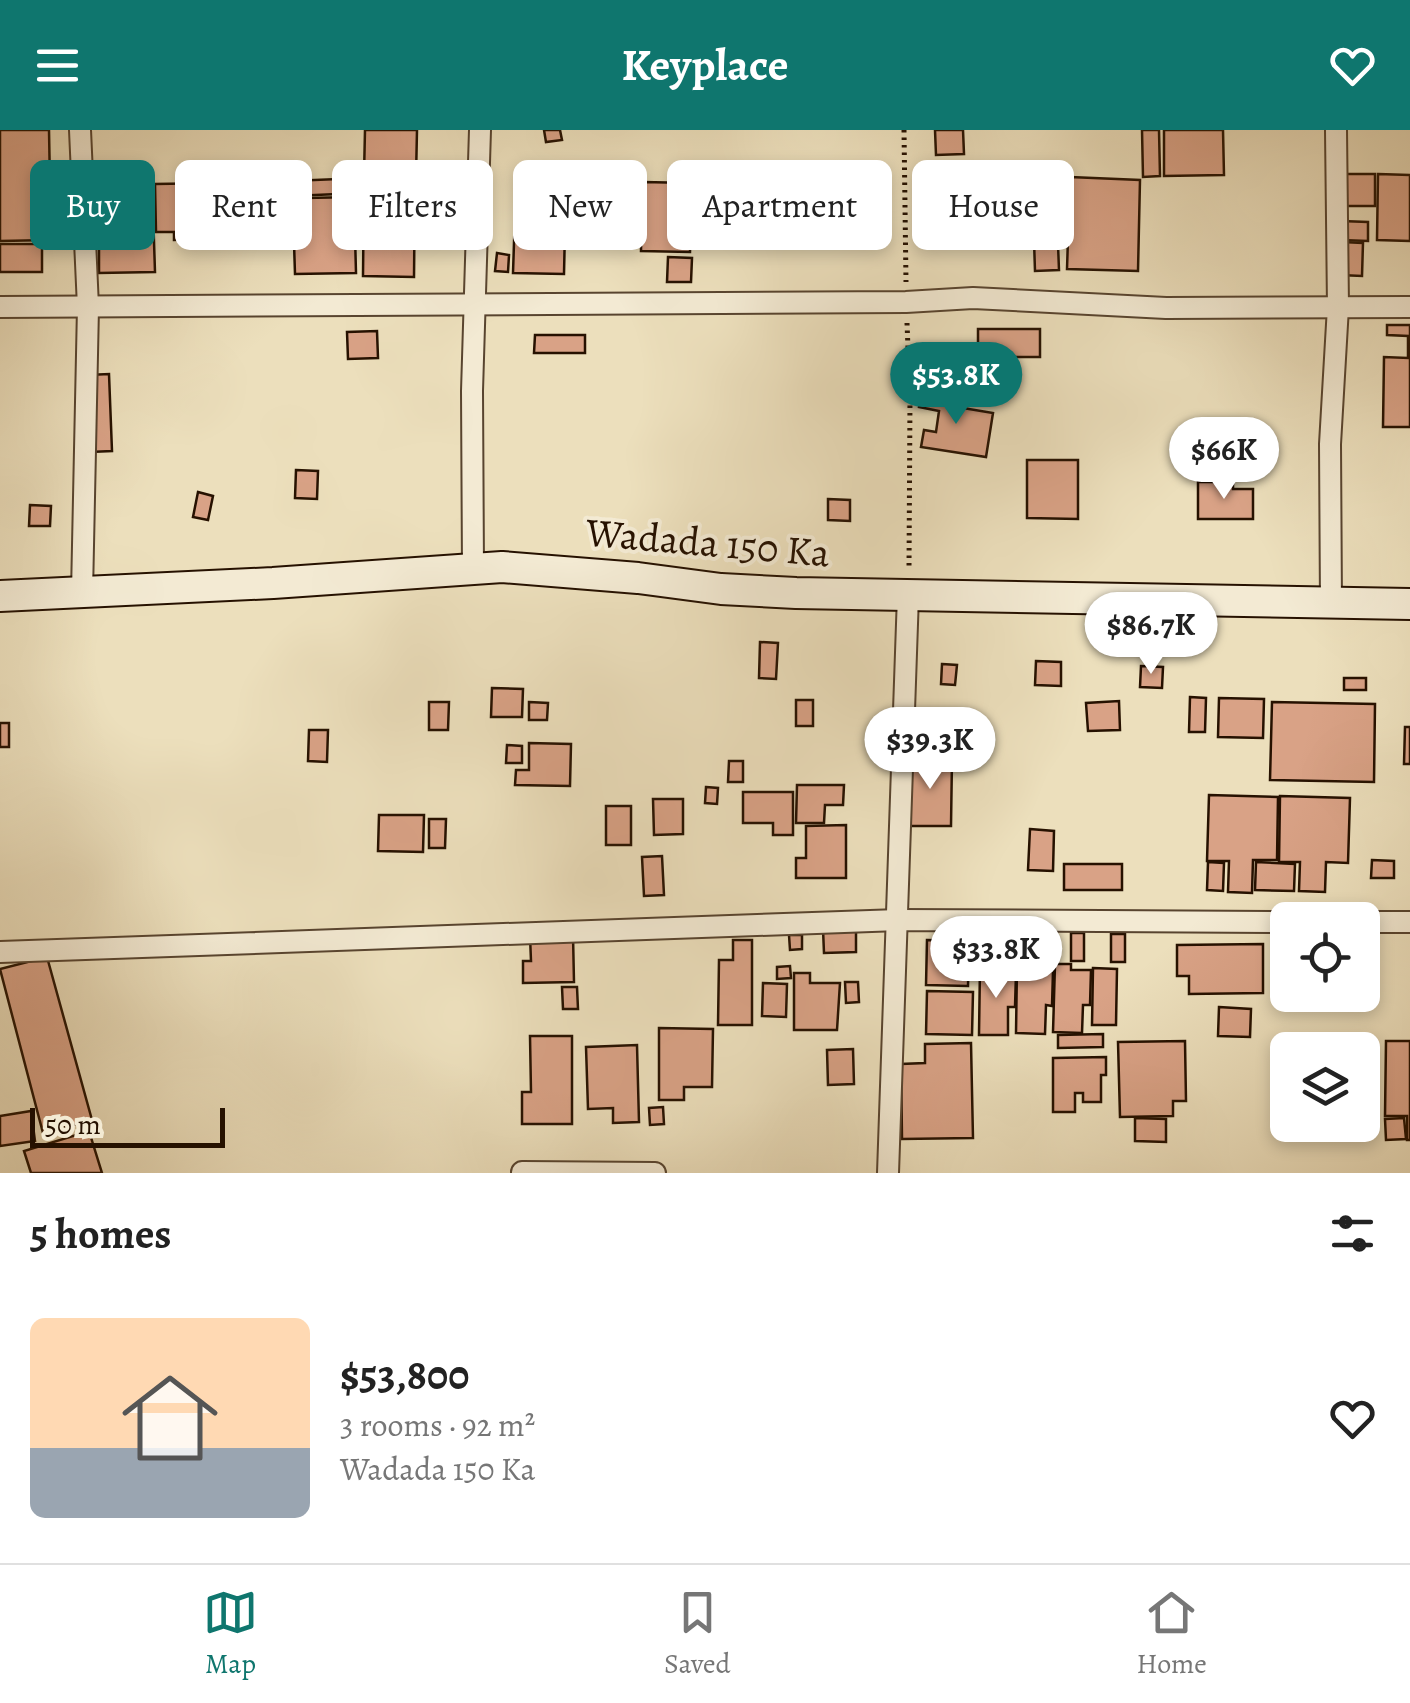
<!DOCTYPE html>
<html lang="en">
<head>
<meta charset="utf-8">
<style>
  body { margin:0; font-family:Alegreya,serif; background:#f2f2f2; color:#222; height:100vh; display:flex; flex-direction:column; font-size:38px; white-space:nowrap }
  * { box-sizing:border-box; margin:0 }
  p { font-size:32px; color:#767676 }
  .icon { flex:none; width:55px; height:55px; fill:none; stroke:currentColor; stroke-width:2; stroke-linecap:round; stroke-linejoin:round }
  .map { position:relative; height:1043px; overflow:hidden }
  .side { display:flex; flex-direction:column; background:#fff; flex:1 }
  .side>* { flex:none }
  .banner { position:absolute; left:30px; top:30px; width:1350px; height:90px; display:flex; gap:20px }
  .fabs { position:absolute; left:1270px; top:772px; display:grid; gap:20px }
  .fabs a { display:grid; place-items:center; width:110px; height:110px; border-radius:15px; background:#fff; box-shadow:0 5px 15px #0003; font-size:50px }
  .scale { position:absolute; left:30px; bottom:25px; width:195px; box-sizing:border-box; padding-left:10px; border:5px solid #261100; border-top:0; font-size:28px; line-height:35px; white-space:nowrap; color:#261100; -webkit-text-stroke:8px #f3ead3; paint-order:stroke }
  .price { position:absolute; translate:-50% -85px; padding:0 22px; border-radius:35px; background:#fff; color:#222; font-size:32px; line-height:65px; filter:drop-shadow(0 2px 5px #0008) }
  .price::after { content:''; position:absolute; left:50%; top:60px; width:30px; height:22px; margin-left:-15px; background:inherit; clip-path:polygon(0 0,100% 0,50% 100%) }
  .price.selected { background:#0f766e; color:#fff }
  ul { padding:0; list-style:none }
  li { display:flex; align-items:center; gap:30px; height:250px; padding:0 30px }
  li span { display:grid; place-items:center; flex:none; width:280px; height:200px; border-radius:15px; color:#555 }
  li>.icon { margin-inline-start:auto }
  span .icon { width:120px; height:120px; fill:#fffc; stroke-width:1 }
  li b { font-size:42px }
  h2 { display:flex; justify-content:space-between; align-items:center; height:120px; padding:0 30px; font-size:42px }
  .tag { padding:0 35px; border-radius:15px; background:#fff; box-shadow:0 5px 15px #0003; font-size:35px; line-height:90px }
  .tag.selected { background:#0f766e; color:#fff }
  header { display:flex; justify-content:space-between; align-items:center; height:130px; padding:0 30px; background:#0f766e; color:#fff; font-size:45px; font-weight:700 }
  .dock { display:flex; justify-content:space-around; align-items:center; height:140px; border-top:2px solid #e0e0e0; background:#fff; font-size:28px; color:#767676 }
  .dock a { display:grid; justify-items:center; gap:5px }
  .dock .selected { color:#0f766e }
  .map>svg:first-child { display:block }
</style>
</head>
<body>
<header><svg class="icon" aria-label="menu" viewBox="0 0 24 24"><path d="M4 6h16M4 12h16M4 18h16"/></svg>Keyplace<svg class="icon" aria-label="heart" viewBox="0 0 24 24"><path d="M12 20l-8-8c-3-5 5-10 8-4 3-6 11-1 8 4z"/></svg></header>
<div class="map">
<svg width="1410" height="1043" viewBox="0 0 1410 1043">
  <rect width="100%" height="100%" fill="#ecdfbc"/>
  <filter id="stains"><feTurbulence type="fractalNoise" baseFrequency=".002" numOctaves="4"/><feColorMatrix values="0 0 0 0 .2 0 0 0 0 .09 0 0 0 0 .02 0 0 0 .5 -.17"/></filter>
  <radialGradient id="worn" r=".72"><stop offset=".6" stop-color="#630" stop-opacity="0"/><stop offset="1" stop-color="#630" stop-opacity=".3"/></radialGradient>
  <g fill="#d9a286" stroke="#261100" stroke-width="2.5">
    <polygon points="0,0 49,0 51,110 0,111"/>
    <polygon points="365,0 417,0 416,47 364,45"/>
    <polygon points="544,0 560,0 562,10 546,12"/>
    <polygon points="935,0 963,0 964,24 936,25"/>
    <polygon points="1142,0 1159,0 1160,46 1143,47"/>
    <polygon points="1164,0 1223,0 1224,45 1164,46"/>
    <polygon points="84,36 109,38 108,50 83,47"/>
    <rect x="1341" y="44" width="34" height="32"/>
    <polygon points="1378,44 1410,45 1410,111 1377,110"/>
    <polygon points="1070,47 1140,50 1138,141 1067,139"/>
    <polygon points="364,48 415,49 414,147 363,146"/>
    <polygon points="338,49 338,64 292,66 291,51"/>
    <polygon points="1064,49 1066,113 1058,114 1059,140 1035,141 1032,50"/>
    <polygon points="152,50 155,142 99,143 99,116 84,116 83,94 102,93 101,68 84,68 83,51"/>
    <polygon points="642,52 692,53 690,122 641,121"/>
    <polygon points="218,53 219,109 174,110 174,102 156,102 155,54"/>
    <polygon points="516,53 566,54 564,144 513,143"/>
    <polygon points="354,67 356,143 295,144 294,113 306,113 305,68"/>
    <polygon points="1341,91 1368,92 1368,111 1341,110"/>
    <polygon points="1342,112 1363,113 1362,146 1340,145"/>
    <rect x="0" y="114" width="42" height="28"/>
    <polygon points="497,123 509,125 508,142 495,141"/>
    <polygon points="668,127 692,128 691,152 667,152"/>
    <polygon points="1387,195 1410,195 1410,297 1383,297 1384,227 1408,228 1408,206 1387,205"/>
    <rect x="978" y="199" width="62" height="28"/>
    <polygon points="377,201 378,228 348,229 347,202"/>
    <polygon points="535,205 585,205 585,223 534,223"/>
    <polygon points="109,244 112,321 90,322 88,245"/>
    <polygon points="922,256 942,260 939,274 993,283 986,327 921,317 924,300 936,302 939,281 919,277"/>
    <polygon points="1201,301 1235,302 1234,348 1199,347"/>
    <polygon points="1027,330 1078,330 1078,389 1027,388"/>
    <polygon points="296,340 318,341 317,369 295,368"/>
    <polygon points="1198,352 1233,352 1233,359 1253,359 1253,389 1198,389"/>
    <polygon points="198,362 213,366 208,390 193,387"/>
    <polygon points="828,369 850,370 850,391 828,390"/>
    <polygon points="30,375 51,376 50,396 29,396"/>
    <polygon points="760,512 778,513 776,549 759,548"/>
    <polygon points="1036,531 1061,532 1061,556 1035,555"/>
    <polygon points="942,534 957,535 955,555 941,554"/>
    <polygon points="1141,536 1163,537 1162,558 1140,557"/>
    <rect x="1344" y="548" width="22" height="12"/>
    <polygon points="492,558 523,559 522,587 491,587"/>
    <polygon points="1190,567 1206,568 1205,602 1189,602"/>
    <polygon points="1219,568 1264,569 1263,608 1218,607"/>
    <rect x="796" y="570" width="17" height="26"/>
    <polygon points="1119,571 1120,600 1088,601 1086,573"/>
    <polygon points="429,572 449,572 448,600 429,600"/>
    <polygon points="529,572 548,573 547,590 529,590"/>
    <polygon points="1272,572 1375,574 1374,652 1270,650"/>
    <rect x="0" y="593" width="9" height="24"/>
    <polygon points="1405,597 1410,597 1410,634 1404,634"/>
    <polygon points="309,600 328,600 327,632 308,631"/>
    <polygon points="529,613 571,614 570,656 515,655 516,640 529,640"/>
    <polygon points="507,615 522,616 522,633 506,633"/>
    <polygon points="910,629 952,629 951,696 909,696"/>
    <polygon points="729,631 743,631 743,652 728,652"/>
    <polygon points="797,655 844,655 843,675 825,675 824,693 796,693"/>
    <polygon points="706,657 718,658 717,674 705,673"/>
    <polygon points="743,662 793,662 793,705 773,705 773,693 743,693"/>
    <polygon points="1209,665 1278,667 1277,730 1253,730 1252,763 1228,762 1229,731 1207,731"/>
    <polygon points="1280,666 1350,668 1348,733 1326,732 1325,762 1299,761 1300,732 1279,732"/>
    <polygon points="653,669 683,669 683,704 654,705"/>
    <rect x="606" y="676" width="25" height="39"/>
    <polygon points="379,685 424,685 423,722 378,721"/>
    <polygon points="429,689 446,689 445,718 429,718"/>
    <polygon points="846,695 846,748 796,748 796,728 806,728 806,696"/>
    <polygon points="1030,699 1054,701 1053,741 1028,740"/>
    <polygon points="662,726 664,765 644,766 642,727"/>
    <polygon points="1372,730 1394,731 1394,748 1371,748"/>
    <polygon points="1208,732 1224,733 1223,761 1207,760"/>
    <polygon points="1256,732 1295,734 1294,761 1255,760"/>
    <rect x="1064" y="734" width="58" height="26"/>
    <polygon points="856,798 856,822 824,823 823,799"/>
    <rect x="1036" y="802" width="14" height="28"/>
    <rect x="1071" y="803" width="13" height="28"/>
    <rect x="1000" y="804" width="13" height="28"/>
    <rect x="1111" y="804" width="14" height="28"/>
    <polygon points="573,805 574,852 523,853 523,831 531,831 530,806"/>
    <polygon points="789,805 802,805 802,819 790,820"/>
    <polygon points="733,810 752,810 752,895 718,895 719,830 733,830"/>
    <polygon points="927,810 969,811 968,856 926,855"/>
    <polygon points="1263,814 1263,863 1189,864 1189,846 1177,846 1177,815"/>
    <polygon points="47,827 92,990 43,1003 0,839"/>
    <polygon points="1055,834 1071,834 1071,840 1091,840 1090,875 1083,875 1082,903 1053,902"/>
    <polygon points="1017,835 1033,835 1033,840 1053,841 1052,876 1046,875 1045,904 1016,903"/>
    <polygon points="790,836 791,848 777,849 777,837"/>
    <polygon points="980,836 996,837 996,842 1016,843 1015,877 1008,877 1008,905 979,905"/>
    <polygon points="1093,838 1117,839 1116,895 1092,895"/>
    <polygon points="794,843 810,843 810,853 840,853 837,900 794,900"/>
    <polygon points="845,852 858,852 859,872 846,873"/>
    <polygon points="763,853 787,854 786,887 762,886"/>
    <polygon points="562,857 577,857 578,879 563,879"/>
    <polygon points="927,861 973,862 972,905 926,904"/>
    <polygon points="1219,877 1251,879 1250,907 1218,906"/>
    <polygon points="659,898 713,899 712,957 684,957 684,970 659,970"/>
    <polygon points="1103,904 1103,917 1058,918 1058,905"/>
    <polygon points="530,906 572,906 572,994 522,994 522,962 531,962"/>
    <polygon points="1185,911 1186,971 1173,971 1173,986 1120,987 1118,912"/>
    <polygon points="1386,911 1410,911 1410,1010 1407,1010 1407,986 1385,986"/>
    <polygon points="971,913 973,1008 902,1009 901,934 925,933 925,914"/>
    <polygon points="637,915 639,992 613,993 613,978 588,979 586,917"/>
    <polygon points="853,919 854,954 828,955 827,920"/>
    <polygon points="1106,927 1106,945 1101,945 1101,972 1083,972 1083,963 1075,963 1075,982 1053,982 1053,928"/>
    <polygon points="663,977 664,994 650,995 649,978"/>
    <polygon points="31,981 35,1011 0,1016 0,986"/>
    <polygon points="1135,988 1166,989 1166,1012 1135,1011"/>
    <polygon points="1404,988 1406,1009 1386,1010 1385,989"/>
    <polygon points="89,1001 102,1043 31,1043 24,1021"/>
  </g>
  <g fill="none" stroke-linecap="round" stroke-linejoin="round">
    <defs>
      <g id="street">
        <polyline points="80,0 88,177 82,463"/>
        <polyline points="0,177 906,172 973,168 1166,178 1410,177"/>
        <polyline points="473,440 472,261 480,0"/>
        <polyline points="1331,475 1330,314 1338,177 1336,0"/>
        <polyline points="1362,792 1410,792"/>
        <polyline points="0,822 899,790 1288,792"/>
        <polyline points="522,1042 655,1043"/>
        <polyline points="888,1043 908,465"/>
      </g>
      <polyline id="secondary" points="0,466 273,453 502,437 638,448 721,459 796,463 1410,474"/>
    </defs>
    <use href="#street" stroke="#58442f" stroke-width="24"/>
    <use href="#secondary" stroke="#261100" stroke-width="34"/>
    <g stroke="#261100" stroke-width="5" stroke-dasharray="2.5 5" stroke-linecap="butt">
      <polyline points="904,0 906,152"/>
      <polyline points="907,193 910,268 909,437"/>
    </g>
    <use href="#street" stroke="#f3ead3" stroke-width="20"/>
    <use href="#secondary" stroke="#f3ead3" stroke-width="30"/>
  </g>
  <g text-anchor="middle" stroke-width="8" stroke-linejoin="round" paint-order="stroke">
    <g font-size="40" fill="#261100" stroke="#f3ead3">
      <text transform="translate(708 412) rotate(5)" y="14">Wadada 150 Ka</text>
    </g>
  </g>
  <rect width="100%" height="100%" filter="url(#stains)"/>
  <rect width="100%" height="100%" fill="url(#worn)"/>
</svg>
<div class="fabs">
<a><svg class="icon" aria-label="locate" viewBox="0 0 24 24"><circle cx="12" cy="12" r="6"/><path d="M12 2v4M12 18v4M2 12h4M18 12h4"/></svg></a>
<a><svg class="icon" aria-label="layers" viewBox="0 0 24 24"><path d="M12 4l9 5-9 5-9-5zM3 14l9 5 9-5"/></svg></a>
</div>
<div class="scale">50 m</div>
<b class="price selected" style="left:956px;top:297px">$53.8K</b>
<b class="price" style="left:1224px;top:372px">$66K</b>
<b class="price" style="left:1151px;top:547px">$86.7K</b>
<b class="price" style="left:930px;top:662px">$39.3K</b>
<b class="price" style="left:996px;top:871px">$33.8K</b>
<div class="banner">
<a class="tag selected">Buy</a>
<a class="tag">Rent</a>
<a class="tag">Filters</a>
<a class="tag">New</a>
<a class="tag">Apartment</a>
<a class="tag">House</a>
</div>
</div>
<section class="side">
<h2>5 homes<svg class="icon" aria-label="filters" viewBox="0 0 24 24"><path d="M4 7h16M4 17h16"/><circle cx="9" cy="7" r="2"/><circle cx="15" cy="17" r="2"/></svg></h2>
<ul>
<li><span style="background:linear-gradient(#ffd9b3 65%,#9aa5b1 0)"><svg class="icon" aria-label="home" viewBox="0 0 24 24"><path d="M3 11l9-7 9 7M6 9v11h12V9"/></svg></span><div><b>$53,800</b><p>3 rooms · 92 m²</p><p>Wadada 150 Ka</p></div><svg class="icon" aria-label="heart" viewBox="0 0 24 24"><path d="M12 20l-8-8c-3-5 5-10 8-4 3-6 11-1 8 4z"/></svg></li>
</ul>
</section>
<nav class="dock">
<a class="selected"><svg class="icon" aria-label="map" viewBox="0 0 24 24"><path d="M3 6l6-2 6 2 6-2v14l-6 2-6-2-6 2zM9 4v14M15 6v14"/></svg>Map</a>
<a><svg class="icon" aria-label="saved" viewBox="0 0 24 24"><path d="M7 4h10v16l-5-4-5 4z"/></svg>Saved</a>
<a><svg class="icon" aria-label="home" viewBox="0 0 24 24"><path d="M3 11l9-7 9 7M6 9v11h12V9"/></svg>Home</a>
</nav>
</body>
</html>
